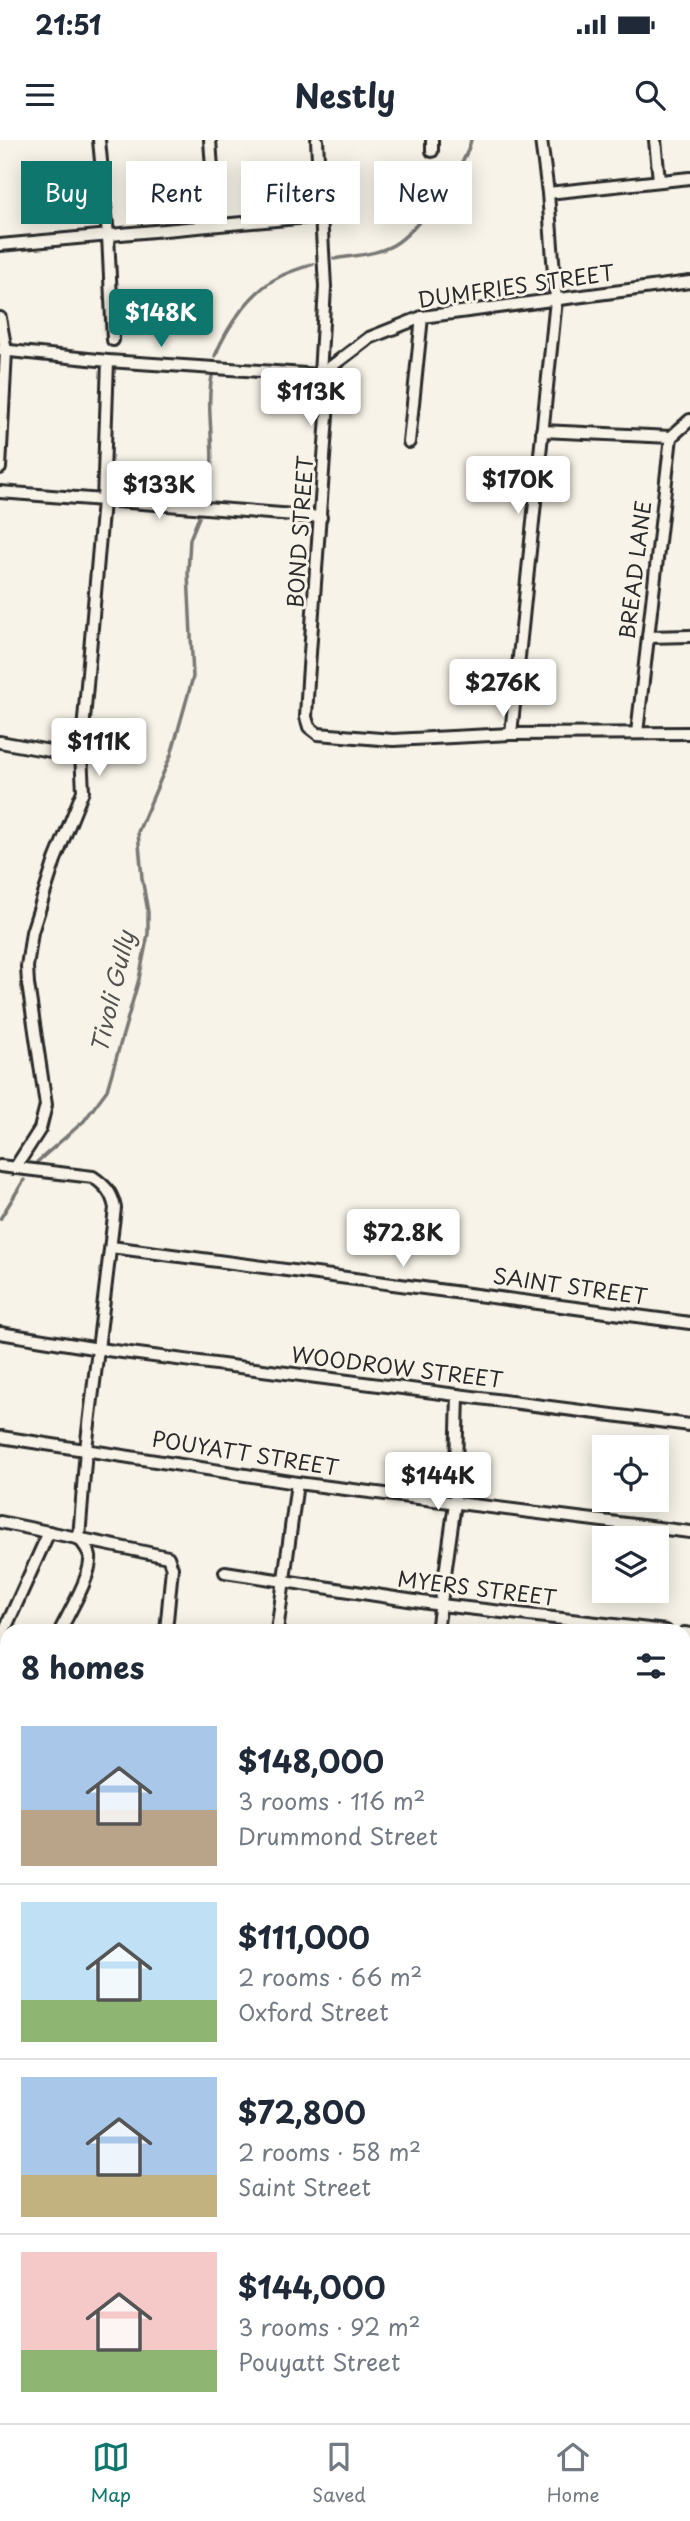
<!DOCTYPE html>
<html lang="en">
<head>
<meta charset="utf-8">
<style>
  body { margin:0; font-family:"Playpen Sans",sans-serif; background:#f2f2f3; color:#1f2937; height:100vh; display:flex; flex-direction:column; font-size:26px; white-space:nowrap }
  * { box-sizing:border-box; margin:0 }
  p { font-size:23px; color:#747a83 }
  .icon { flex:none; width:38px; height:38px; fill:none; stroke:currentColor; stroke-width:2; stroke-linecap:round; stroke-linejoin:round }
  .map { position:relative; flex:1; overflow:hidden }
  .drawer { position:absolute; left:0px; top:1484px; width:691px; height:800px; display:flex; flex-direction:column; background:#fff; border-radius:21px 21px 0 0; box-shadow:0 4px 18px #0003 }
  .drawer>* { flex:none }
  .top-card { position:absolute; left:21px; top:21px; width:649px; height:63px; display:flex; gap:14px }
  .tools { position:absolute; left:592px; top:1295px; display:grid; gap:14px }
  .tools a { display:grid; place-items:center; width:77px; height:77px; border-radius:0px; background:#fff; box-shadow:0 4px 18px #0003; font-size:35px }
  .price { position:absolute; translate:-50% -60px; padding:0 16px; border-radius:7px; background:#fff; color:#222; font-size:23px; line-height:46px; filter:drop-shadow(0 2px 4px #0008) }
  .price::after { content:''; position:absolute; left:50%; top:42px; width:21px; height:16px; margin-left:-10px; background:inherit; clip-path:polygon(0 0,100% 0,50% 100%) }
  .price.current { background:#0f766e; color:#fff }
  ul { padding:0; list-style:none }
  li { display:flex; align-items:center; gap:21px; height:175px; padding:0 21px }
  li+li { border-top:2px solid #e0e1e3 }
  li span { display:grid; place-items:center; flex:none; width:196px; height:140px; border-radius:0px; color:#555 }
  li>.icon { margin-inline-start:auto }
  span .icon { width:84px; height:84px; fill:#fffc; stroke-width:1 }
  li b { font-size:30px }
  h2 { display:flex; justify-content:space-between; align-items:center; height:84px; padding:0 21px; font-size:30px }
  .chip { padding:0 24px; border-radius:0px; background:#fff; box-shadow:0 4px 18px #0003; font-size:24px; line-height:63px }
  .chip.current { background:#0f766e; color:#fff }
  .status { display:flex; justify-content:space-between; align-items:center; height:49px; padding:0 35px; background:#fff; direction:ltr }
  .status svg { height:19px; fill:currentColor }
  header { display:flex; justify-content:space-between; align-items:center; height:91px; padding:0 21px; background:#fff; font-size:32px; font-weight:700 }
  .tab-bar { display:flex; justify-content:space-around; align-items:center; height:98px; border-top:2px solid #e0e1e3; background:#fff; font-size:19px; color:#747a83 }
  .tab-bar a { display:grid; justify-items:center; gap:4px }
  .tab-bar .current { color:#0f766e }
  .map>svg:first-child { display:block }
</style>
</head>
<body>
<div class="status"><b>21:51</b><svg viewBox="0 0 49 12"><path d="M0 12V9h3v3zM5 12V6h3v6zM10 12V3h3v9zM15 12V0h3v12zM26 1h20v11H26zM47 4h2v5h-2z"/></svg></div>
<header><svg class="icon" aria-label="menu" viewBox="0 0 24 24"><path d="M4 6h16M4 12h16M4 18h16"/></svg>Nestly<svg class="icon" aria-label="search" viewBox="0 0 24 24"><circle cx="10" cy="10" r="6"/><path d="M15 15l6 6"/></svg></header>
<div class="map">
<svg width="690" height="2283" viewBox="0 0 690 2283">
  <rect width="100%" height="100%" fill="#f7f3e8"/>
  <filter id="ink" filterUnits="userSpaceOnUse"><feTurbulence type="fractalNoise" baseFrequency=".0143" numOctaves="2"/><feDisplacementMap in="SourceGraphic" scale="14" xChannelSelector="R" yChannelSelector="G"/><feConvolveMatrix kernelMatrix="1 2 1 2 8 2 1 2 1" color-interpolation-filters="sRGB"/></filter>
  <g filter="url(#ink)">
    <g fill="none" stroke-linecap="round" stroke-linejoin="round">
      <g stroke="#7a7874" stroke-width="3.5">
        <path d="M 334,119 C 355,115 380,115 398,102 C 419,87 466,26 471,0"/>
        <path d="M 215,216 C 227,187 251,150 281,136 C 291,131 302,128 313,124"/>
        <path d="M 206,357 C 220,317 203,272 213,232"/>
        <polyline points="37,1022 84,981 107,950 139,839 148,794 148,772 142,738 138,692 171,615 193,537 188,433 190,399 199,377"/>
        <polyline points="0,1079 24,1040"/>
      </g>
      <defs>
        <g id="street">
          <polyline points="99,0 108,95 113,200"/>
          <polyline points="210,0 216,85"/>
          <polyline points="317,0 325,147 320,235 328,262 308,541 306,577 309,587 318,594 393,600 511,594 690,593"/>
          <polyline points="432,0 432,11"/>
          <polyline points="655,0 659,40"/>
          <polyline points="548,53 690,38"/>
          <polyline points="0,105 320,76"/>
          <polyline points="0,178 6,211 0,328"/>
          <polyline points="0,210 108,221 320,235 369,198 422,177 690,142"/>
          <polyline points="542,291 671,297"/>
          <polyline points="409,302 422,177"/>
          <polyline points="0,352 321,377"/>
          <polyline points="648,497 690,496"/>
          <polyline points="637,593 671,297 690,280"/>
          <polyline points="511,594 556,160 548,53 541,0"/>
          <polyline points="0,602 61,613 81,614"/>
          <path d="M 0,1026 L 93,1037 C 106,1046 112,1053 115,1068 L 86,1309 L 79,1398 C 83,1404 89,1410 90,1417 C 92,1435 68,1474 60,1491"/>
          <polyline points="15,1028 40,989 46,965 28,844 27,827 32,792 55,720 83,651 81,614 103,361 108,221"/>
          <polyline points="111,1107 690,1183"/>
          <polyline points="0,1193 99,1209 690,1285"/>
          <polyline points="1,1297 297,1343 690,1392"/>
          <polyline points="0,1382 168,1417 172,1428 166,1491"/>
          <polyline points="225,1432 441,1465 666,1491"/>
          <polyline points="277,1491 297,1343"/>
          <polyline points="437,1491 455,1363 458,1255"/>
          <polyline points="684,1493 690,1494"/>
          <polyline points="0,1500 49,1392"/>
          <polyline points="0,1570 7,1573"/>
          <polyline points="684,1595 690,1596"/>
          <polyline points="0,1623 7,1607"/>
          <polyline points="0,1652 7,1655"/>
          <polyline points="684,1699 690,1700"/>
          <polyline points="0,1712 7,1716"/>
          <polyline points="0,1767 7,1769"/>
          <polyline points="684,1801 690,1802"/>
          <polyline points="0,1838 7,1840"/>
          <polyline points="684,1901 690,1902"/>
          <polyline points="0,1943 7,1945"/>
          <polyline points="684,2021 690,2022"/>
          <polyline points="684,2144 690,2144"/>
          <polyline points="0,2216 7,2217"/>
          <polyline points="684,2267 690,2271"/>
          <polyline points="140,2283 141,2277"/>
          <polyline points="581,2283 584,2277"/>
        </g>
      </defs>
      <use href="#street" stroke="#2b2b2b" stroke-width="16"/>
      <use href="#street" stroke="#f7f3e8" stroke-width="10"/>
    </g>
  </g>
  <g text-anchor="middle" stroke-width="6" stroke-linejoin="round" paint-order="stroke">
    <g font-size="21" fill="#2b2b2b" stroke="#f7f3e8">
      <text transform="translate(516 147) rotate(-8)" y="7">DUMFRIES STREET</text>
      <text transform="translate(301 392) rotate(-86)" y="7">BOND STREET</text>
      <text transform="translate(636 430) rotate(-83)" y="7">BREAD LANE</text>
      <text transform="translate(570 1147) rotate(8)" y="7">SAINT STREET</text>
      <text transform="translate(397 1228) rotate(7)" y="7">WOODROW STREET</text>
      <text transform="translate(245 1314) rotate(9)" y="7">POUYATT STREET</text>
      <text transform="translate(477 1449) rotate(7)" y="7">MYERS STREET</text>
    </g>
    <g font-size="23" font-style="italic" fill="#53524f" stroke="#f7f3e8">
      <text transform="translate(113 852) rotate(-77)" y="8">Tivoli Gully</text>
    </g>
  </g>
</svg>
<div class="tools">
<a><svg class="icon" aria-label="locate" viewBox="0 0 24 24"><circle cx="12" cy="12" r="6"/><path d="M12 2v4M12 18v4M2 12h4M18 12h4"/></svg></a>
<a><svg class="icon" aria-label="layers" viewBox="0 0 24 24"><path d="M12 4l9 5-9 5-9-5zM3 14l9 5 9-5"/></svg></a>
</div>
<b class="price current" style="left:161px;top:209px">$148K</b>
<b class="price" style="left:311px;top:288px">$113K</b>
<b class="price" style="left:518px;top:376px">$170K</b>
<b class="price" style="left:159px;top:381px">$133K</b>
<b class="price" style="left:503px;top:579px">$276K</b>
<b class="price" style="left:99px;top:638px">$111K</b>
<b class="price" style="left:403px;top:1129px">$72.8K</b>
<b class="price" style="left:438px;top:1372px">$144K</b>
<div class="top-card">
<a class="chip current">Buy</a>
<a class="chip">Rent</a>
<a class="chip">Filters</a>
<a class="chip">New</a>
</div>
<section class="drawer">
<h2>8 homes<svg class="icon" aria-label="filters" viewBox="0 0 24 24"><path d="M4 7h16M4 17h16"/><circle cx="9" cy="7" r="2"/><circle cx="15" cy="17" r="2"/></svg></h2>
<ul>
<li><span style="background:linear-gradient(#a9c7e8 60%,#b9a48a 0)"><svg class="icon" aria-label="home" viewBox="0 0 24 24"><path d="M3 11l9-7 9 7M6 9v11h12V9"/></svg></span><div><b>$148,000</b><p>3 rooms · 116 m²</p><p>Drummond Street</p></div></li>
<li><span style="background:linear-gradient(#bfe0f5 70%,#8fb573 0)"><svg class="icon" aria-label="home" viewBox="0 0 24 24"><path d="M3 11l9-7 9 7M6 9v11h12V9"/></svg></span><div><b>$111,000</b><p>2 rooms · 66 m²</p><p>Oxford Street</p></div></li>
<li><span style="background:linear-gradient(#a9c7e8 70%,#c2b280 0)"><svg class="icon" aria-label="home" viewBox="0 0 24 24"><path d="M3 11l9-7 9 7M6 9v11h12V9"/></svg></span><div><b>$72,800</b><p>2 rooms · 58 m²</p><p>Saint Street</p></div></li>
<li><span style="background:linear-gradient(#f6c9c9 70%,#8fb573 0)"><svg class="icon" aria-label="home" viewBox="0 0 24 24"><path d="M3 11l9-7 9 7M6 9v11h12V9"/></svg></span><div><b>$144,000</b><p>3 rooms · 92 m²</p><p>Pouyatt Street</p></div></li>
</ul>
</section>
</div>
<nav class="tab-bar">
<a class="current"><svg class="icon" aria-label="map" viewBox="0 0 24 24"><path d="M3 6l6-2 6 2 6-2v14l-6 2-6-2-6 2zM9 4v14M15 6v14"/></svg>Map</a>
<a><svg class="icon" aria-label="saved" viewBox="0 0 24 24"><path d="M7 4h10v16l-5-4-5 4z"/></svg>Saved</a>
<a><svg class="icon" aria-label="home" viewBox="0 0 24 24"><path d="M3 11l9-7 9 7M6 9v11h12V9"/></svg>Home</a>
</nav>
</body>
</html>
